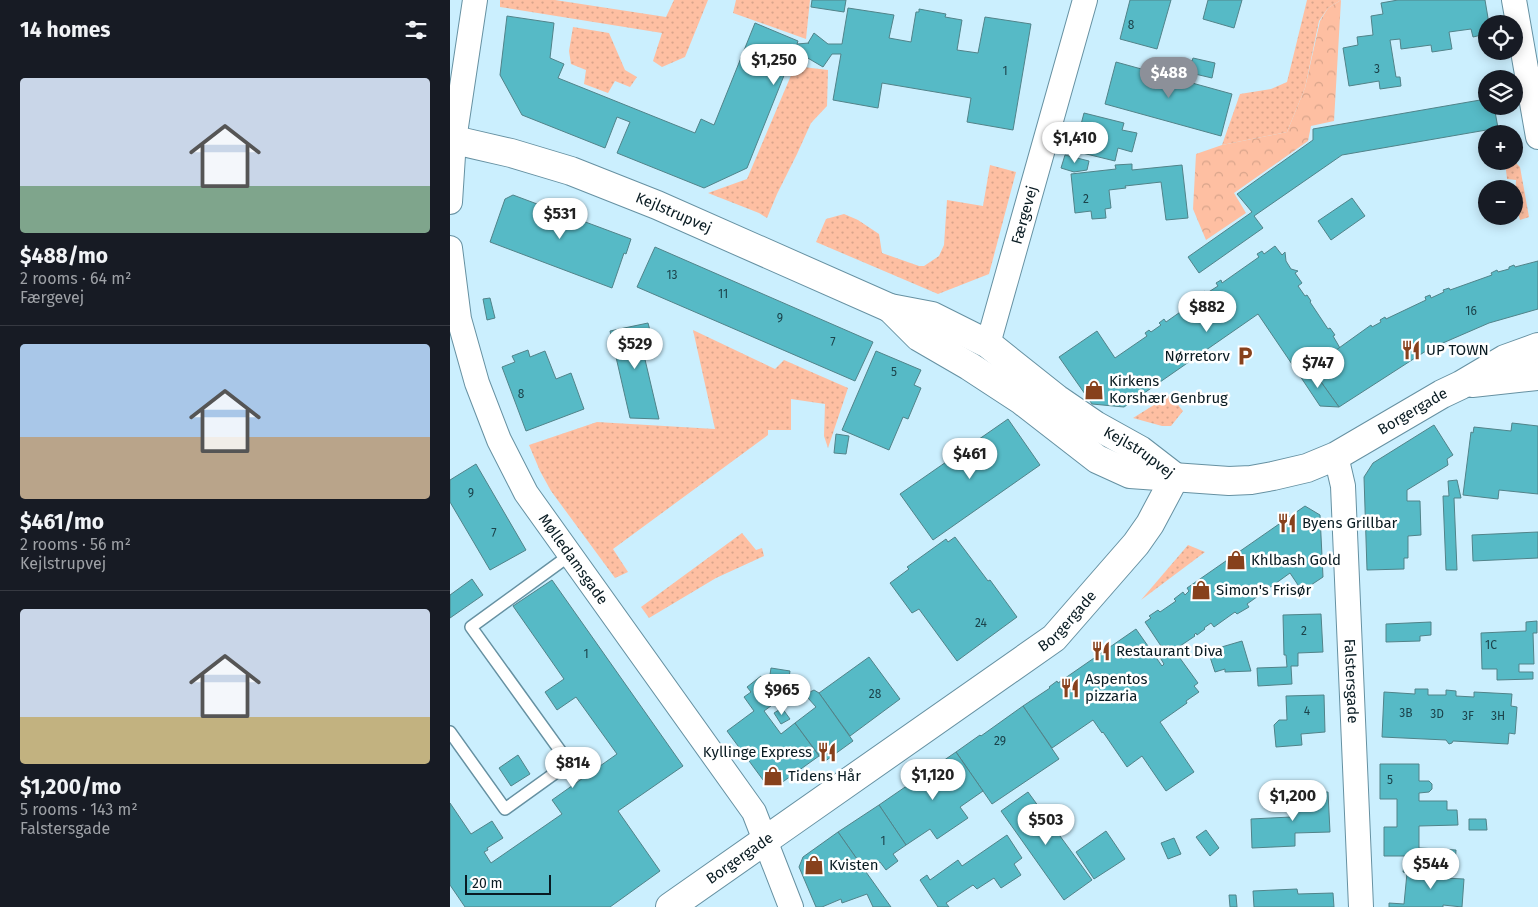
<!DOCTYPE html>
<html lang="en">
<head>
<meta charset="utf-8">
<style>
  body { margin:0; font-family:"Fira Sans",sans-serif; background:#242831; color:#f1f3f6; height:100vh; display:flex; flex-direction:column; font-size:19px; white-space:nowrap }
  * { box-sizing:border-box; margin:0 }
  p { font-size:16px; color:#9ea1a6 }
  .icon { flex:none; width:28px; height:28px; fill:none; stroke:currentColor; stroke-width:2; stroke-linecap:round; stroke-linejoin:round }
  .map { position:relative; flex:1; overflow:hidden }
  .details { display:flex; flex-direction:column; background:#171b24; width:450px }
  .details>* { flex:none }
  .fabs { position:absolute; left:1028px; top:15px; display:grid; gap:10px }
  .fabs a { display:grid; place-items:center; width:45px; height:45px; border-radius:50%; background:#171b24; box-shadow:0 2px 12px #0003; font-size:25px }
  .scale { position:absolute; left:15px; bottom:12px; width:86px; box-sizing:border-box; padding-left:5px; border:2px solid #091b22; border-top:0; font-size:14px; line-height:18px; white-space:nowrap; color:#091b22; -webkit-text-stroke:4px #fff; paint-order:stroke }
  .price { position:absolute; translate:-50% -42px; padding:0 11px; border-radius:18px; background:#fff; color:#222; font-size:16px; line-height:32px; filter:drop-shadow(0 1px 2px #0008) }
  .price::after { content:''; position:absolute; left:50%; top:30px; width:15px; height:11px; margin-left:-8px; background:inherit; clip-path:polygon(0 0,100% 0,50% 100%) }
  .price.on { background:#8c9099; color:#fff }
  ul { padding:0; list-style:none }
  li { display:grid; align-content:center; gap:10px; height:265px; padding:0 20px }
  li+li { border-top:1px solid #363941 }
  li span { display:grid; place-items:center; height:155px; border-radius:5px; color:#555 }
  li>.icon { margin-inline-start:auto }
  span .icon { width:90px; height:90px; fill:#fffc; stroke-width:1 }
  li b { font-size:21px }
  h2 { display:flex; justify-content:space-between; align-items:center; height:60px; padding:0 20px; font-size:21px }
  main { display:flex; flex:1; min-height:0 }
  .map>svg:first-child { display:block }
</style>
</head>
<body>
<main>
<section class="details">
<h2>14 homes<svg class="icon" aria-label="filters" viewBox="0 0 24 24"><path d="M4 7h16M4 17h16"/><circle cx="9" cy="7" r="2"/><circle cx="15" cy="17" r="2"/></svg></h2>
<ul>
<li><span style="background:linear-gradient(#c9d6e8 70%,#7fa58c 0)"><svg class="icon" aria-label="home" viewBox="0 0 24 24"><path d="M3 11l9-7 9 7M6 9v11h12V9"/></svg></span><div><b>$488/mo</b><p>2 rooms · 64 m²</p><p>Færgevej</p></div></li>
<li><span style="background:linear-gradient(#a9c7e8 60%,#b9a48a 0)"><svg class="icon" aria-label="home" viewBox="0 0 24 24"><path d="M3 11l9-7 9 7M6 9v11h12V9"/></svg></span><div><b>$461/mo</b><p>2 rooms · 56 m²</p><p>Kejlstrupvej</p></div></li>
<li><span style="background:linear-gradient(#c9d6e8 70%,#c2b280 0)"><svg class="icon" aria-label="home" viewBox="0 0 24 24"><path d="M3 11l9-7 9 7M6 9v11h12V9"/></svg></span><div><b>$1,200/mo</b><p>5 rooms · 143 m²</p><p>Falstersgade</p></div></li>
</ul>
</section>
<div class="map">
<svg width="1088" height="907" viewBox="0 0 1088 907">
  <defs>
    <pattern id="grass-dots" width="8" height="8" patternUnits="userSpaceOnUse" patternTransform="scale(1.25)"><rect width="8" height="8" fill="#febfa2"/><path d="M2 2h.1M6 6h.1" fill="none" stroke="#d8a48b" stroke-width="1.8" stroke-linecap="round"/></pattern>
    <pattern id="forest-crowns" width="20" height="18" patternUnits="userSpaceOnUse" patternTransform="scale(1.25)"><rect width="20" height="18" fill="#febfa2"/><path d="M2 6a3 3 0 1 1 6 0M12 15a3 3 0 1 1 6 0" fill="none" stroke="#d8a48b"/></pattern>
  </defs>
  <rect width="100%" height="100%" fill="#cbeffe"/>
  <g fill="url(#grass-dots)">
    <polygon points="50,0 105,0 216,17 224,0 258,0 235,57 212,67 203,61 212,33 50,7"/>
    <polygon points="286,0 360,0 356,39 283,13"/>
    <polygon points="857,0 891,0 878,8 869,21 855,88 837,132 772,145 790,94 821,89 837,82"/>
    <polygon points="123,27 159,33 175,70 187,77 180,87 165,81 158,93 134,84 136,70 121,64 119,51"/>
    <polygon points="345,66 378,70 377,106 361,123 347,154 327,194 317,218 309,213 258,193 297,179"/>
    <polygon points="1055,161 1064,161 1070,167 1079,217 1070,220 1065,201 1066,180 1057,179"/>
    <polygon points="540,165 566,172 539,274 488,294 366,242 376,219 394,214 408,220 429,234 432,253 469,266 474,266 489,256 494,245 497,200 533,206"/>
    <polygon points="243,330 325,369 334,360 398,388 378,448 374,436 375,404 341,399 341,430 318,430 318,435 163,549 178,572 165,578 101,491 90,471 79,445 147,422 265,429"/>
    <polygon points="720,395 733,411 721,426 712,426 683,418"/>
    <polygon points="292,533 306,550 312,548 314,556 266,578 199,618 191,607"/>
    <polygon points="738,545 755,552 691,600"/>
  </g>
  <polygon fill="url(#forest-crowns)" points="891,0 884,121 861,126 858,141 784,193 796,213 756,240 743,209 746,154 772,145 837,132 855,88 870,21 878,8"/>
  <g fill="#56bac6" stroke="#518389">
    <polygon points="362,0 396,0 394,12 361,7"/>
    <polygon points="680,0 721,0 707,49 670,39"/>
    <polygon points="758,0 792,0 784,28 753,19"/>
    <polygon points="948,0 1035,0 1039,24 1036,24 1036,34 1023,37 1021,29 999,32 1002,49 982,52 981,45 951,49 950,39 940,40 946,77 950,77 951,86 930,89 929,81 899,86 893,48 908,45 907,37 923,35 921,16 933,14 931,3"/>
    <polygon points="398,8 444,15 439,38 461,42 466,12 469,12 469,9 496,14 495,17 512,20 507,50 528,53 535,17 581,24 563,130 517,122 521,98 432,83 428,108 383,100 391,54 382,54 373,67 351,54 343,53 297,168 254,188 167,153 180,122 167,117 155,148 72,115 50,75 57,16 104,23 100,58 114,64 108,78 245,133 251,119 264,125 305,23 348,41 347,44 359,43 358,43 364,33 378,44 392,44"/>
    <polygon points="743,58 765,63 762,78 728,70 731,59 742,61"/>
    <polygon points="666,62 782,94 771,136 655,104"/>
    <polygon points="1036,99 1036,106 1044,106 1048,128 892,155 804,216 813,228 749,273 738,257 802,212 787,194 863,140 863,129"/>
    <polygon points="634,113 674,123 672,130 687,133 682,152 668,148 665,161 624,151"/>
    <polygon points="615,155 639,161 637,170 624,172 611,168"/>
    <polygon points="682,164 682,170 732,165 738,218 716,220 711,182 675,186 676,188 659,190 661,208 655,209 656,218 642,219 641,211 625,213 621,174 666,169 665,165"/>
    <polygon points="63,195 181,239 176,254 174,253 162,288 40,242 55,199"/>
    <polygon points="902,198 915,216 881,240 868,221"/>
    <polygon points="825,246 832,255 835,252 836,261 841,269 848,271 845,273 852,283 848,286 855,296 857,295 861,301 860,302 878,329 880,328 885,335 883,336 890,348 850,376 808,314 674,407 642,404 609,357 647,331 665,358 697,336 695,333 699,330 701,332 711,325 709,323 714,319 716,322 753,296 751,294 755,291 757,293 768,286 766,283 771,280 772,283 809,257 807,254 812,251 814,254"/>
    <polygon points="205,247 423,342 405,381 187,287"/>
    <polygon points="1088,261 1088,309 1039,323 979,349 889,407 861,368 921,325 922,327 931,322 930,320 935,317 936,319 976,300 975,297 980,295 981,298 994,292 993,290 999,288 1000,290 1042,275 1041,273 1047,270 1048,272 1059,269 1059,267 1064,265 1065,267"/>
    <polygon points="40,298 45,318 37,320 33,299"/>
    <polygon points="198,323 205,349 193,351 209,419 180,418 160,331"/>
    <polygon points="78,350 80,357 95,351 106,379 121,373 134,409 76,431 52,367 65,362 62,356"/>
    <polygon points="426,351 471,370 464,385 471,388 458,419 453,417 439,450 392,430"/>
    <polygon points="861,368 889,407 870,406 850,376"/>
    <polygon points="558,419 590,465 483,540 450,494"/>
    <polygon points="1062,423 1088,426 1088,494 1049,490 1048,499 1013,495 1021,432 1023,433 1024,427 1061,431"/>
    <polygon points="984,425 1003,455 997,459 998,465 957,490 957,501 970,501 971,535 958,536 958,558 954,558 954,569 917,570 914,477 923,463"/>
    <polygon points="386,434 399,436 396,454 384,453"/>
    <polygon points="26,464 76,550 40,570 0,502 0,480"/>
    <polygon points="1007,480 1011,498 1004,498 1007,570 996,570 993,496 999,496 998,481"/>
    <polygon points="855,506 870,515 873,577 852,591 840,573 797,604 799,607 787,614 785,612 764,627 761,623 754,628 755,629 747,635 746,633 744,635 745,636 724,650 748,683 744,686 749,692 736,701 737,703 710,722 744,772 716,791 692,756 677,767 653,732 652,733 643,720 602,748 573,706 600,688 599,687 607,681 608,683 686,629 712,666 714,664 709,656 715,652 695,622 701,618 699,616 708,610 710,612 726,601 724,599 733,592 735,595 739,591 737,588"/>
    <polygon points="1088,532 1088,558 1023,561 1022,535"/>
    <polygon points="505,537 538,581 540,580 567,617 507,661 469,609 462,613 440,583 459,569 457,567 496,539 498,542"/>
    <polygon points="22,579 33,595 0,618 0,595"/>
    <polygon points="102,580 233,766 168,811 210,871 160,907 15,907 0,885 0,803 21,834 42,821 53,838 37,848 38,850 34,852 41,863 112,814 102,800 167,754 126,697 107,710 95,692 114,679 63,606"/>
    <polygon points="871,614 873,652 848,653 848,666 841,666 842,684 808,686 807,668 837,667 836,655 834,655 833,615"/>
    <polygon points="1087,621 1087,633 1083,633 1084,664 1069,664 1069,672 1083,672 1083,679 1047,680 1047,669 1032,669 1031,633 1076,631 1076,622"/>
    <polygon points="981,622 981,635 970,636 970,641 936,642 936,624"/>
    <polygon points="792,641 801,671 775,672 775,669 765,672 758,651"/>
    <polygon points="419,657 450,699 400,736 369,693"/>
    <polygon points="321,668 340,671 338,685 319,681"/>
    <polygon points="311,676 329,700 314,711 331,734 345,723 369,756 327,786 316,784 277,731 304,711 294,697 301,692 297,687"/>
    <polygon points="965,689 978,689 978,695 996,695 996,690 1006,691 1006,696 1024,697 1024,692 1062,694 1061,706 1067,707 1065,734 1059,733 1058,744 1003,741 1002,743 999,744 996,740 932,737 934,692 965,694"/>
    <polygon points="364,690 369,693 403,741 374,762 345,723 366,707 358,698 360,692"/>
    <polygon points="874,695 875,732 851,734 852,745 826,747 824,725 829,720 837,720 836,696"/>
    <polygon points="573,706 609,759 542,804 506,752 530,735 531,736"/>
    <polygon points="332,708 340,719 331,724 324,713"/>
    <polygon points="506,752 533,791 510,807 518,818 487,839 480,829 456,845 429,805"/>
    <polygon points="68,755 80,774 61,786 49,768"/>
    <polygon points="930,764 969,764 969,781 979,781 982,784 982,789 979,792 969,793 969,801 997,801 997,810 1007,810 1008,825 969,826 969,848 1006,850 1005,865 968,863 969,856 934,856 934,827 947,827 947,799 930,799"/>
    <polygon points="578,792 642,880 614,900 551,811"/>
    <polygon points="878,792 880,832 845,833 845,846 802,848 801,819 841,817 841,794"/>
    <polygon points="429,805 456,845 443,854 448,861 436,870 430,862 416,872 388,832"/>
    <polygon points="1019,819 1036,819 1037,830 1019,830"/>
    <polygon points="756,830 769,848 760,856 746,837"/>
    <polygon points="656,831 675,859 644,879 626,852"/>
    <polygon points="388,832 416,872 441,907 423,907 417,894 392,903 391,899 372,907 366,907 349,867 353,857"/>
    <polygon points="557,835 572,858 564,864 571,875 551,888 544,878 527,889 523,885 496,903 499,907 488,907 470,880 477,875 480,880 508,860 512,866"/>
    <polygon points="724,838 731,854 718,859 711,843"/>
    <polygon points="954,866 972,868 972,874 995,876 995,878 1014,879 1012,907 993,905 993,907 939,907 939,903 954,904 957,873 953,872"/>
    <polygon points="847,889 848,894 883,893 884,907 804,907 803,891"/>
    <polygon points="779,895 786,895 787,907 780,907"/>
  </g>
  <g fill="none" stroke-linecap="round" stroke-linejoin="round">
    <defs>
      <polyline id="lane" points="0,732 55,809 119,763 21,627 120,555"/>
      <g id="street">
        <polyline points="1064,0 1088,137"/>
        <polyline points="0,202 4,140 25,0"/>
        <path id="s1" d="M 0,248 L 9,319 L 27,383 L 49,440 L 76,493 L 304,812 L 341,907"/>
        <path id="s2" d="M 538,344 L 635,0"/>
        <path id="s3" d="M 886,456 L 893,486 L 911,907"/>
      </g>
      <g id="secondary">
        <path id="s4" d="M 0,139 L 61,153 L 121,171 L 207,205 L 440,308 L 482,316 L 538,344 L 607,399 L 645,425 L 690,450 L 725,477"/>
        <path id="s5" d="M 440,308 L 469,337 L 519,366 L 571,400 L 647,459 L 680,474 L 779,481 L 801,480 L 823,476 L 857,468 L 886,456 L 992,394 L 1011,385 L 1055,359 L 1088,347"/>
        <polyline points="1022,383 1088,376"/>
        <path id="s6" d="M 220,907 L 604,638 L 686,544 L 700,524 L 725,477"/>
      </g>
    </defs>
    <use href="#lane" stroke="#6691a2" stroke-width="14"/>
    <use href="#street" stroke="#6691a2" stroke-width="26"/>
    <use href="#secondary" stroke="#6691a2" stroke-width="30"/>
    <use href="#lane" stroke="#fff" stroke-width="11"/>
    <use href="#street" stroke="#fff" stroke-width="24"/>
    <use href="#secondary" stroke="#fff" stroke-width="28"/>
  </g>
  <defs>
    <symbol id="restaurant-bare" viewBox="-9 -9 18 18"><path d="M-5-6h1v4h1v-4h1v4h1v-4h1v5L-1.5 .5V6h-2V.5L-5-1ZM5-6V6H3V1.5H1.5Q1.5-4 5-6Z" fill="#87411c" stroke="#fff" stroke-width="2.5" paint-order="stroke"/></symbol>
    <symbol id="parking-bare" viewBox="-9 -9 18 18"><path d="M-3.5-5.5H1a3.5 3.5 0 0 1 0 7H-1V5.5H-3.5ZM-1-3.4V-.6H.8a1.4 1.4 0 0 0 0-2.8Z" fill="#87411c" stroke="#fff" stroke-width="2.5" paint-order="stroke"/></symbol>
    <symbol id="shop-bare" viewBox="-9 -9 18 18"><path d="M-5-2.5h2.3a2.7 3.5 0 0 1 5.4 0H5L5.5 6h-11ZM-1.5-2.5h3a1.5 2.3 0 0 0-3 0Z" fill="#87411c" stroke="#fff" stroke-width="2.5" paint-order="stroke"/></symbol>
  </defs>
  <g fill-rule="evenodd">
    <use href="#restaurant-bare" x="947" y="336" width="28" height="28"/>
    <use href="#parking-bare" x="781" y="342" width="28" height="28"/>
    <use href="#shop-bare" x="630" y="376" width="28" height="28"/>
    <use href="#restaurant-bare" x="823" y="509" width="28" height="28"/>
    <use href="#shop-bare" x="772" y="546" width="28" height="28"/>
    <use href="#shop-bare" x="737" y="576" width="28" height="28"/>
    <use href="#restaurant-bare" x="637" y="637" width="28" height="28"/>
    <use href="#restaurant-bare" x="606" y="674" width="28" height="28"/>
    <use href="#restaurant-bare" x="363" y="738" width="28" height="28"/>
    <use href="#shop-bare" x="309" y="762" width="28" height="28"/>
    <use href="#shop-bare" x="350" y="851" width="28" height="28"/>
  </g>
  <g text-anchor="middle" stroke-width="5" stroke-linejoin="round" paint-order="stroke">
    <g font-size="12" fill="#1c434b">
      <text x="681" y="29">8</text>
      <text x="927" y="73">3</text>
      <text x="555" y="75">1</text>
      <text x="636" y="203">2</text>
      <text x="222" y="279">13</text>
      <text x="273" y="298">11</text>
      <text x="1021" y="315">16</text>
      <text x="330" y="322">9</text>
      <text x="383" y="346">7</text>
      <text x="444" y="376">5</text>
      <text x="71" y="398">8</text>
      <text x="21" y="497">9</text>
      <text x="44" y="537">7</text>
      <text x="531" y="627">24</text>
      <text x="854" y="635">2</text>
      <text x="1041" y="649">1C</text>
      <text x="136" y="658">1</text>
      <text x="425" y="698">28</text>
      <text x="857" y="715">4</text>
      <text x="956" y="717">3B</text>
      <text x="987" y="718">3D</text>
      <text x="1018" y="720">3F</text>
      <text x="1048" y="720">3H</text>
      <text x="550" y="745">29</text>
      <text x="940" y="784">5</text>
      <text x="433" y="845">1</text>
    </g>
    <g font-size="15" fill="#091b22" stroke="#fff">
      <text dy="5" stroke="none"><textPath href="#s4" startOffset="236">Kejlstrupvej</textPath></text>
      <text dy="5" stroke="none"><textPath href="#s2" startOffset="134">Færgevej</textPath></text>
      <text dy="5" stroke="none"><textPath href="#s5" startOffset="592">Borgergade</textPath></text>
      <text dy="5" stroke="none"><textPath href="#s4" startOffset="764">Kejlstrupvej</textPath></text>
      <text dy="5" stroke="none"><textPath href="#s1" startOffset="340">Mølledamsgade</textPath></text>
      <text dy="5" stroke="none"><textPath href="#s6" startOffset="490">Borgergade</textPath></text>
      <text dy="5" stroke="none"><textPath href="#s3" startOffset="226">Falstersgade</textPath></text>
      <text dy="5" stroke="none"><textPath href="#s6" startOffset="85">Borgergade</textPath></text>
    </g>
    <g font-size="15" fill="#091b22" stroke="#fff" text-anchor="start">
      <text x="976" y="355">UP TOWN</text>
      <text x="780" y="361" text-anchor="end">Nørretorv</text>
      <text x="659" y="386">Kirkens<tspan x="659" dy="17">Korshær Genbrug</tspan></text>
      <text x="852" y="528">Byens Grillbar</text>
      <text x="801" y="565">Khlbash Gold</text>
      <text x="766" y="595">Simon's Frisør</text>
      <text x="666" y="656">Restaurant Diva</text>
      <text x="635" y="684">Aspentos<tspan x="635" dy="17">pizzaria</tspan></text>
      <text x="362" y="757" text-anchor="end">Kyllinge Express</text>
      <text x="338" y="781">Tidens Hår</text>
      <text x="379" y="870">Kvisten</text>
    </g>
  </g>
</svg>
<div class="fabs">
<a><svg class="icon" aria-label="locate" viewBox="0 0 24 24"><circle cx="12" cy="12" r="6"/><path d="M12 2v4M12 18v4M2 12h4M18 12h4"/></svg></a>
<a><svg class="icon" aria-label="layers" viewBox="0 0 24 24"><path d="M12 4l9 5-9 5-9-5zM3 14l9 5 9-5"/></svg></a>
<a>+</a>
<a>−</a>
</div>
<div class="scale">20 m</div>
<b class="price" style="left:324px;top:86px">$1,250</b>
<b class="price on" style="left:719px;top:99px">$488</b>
<b class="price" style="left:625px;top:164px">$1,410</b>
<b class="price" style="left:110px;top:240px">$531</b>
<b class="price" style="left:757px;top:333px">$882</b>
<b class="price" style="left:185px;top:370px">$529</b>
<b class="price" style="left:868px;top:389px">$747</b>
<b class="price" style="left:520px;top:480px">$461</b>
<b class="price" style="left:332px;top:716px">$965</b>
<b class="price" style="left:123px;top:789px">$814</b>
<b class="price" style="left:483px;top:801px">$1,120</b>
<b class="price" style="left:843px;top:822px">$1,200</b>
<b class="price" style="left:596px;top:846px">$503</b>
<b class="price" style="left:981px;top:890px">$544</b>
</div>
</main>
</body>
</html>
